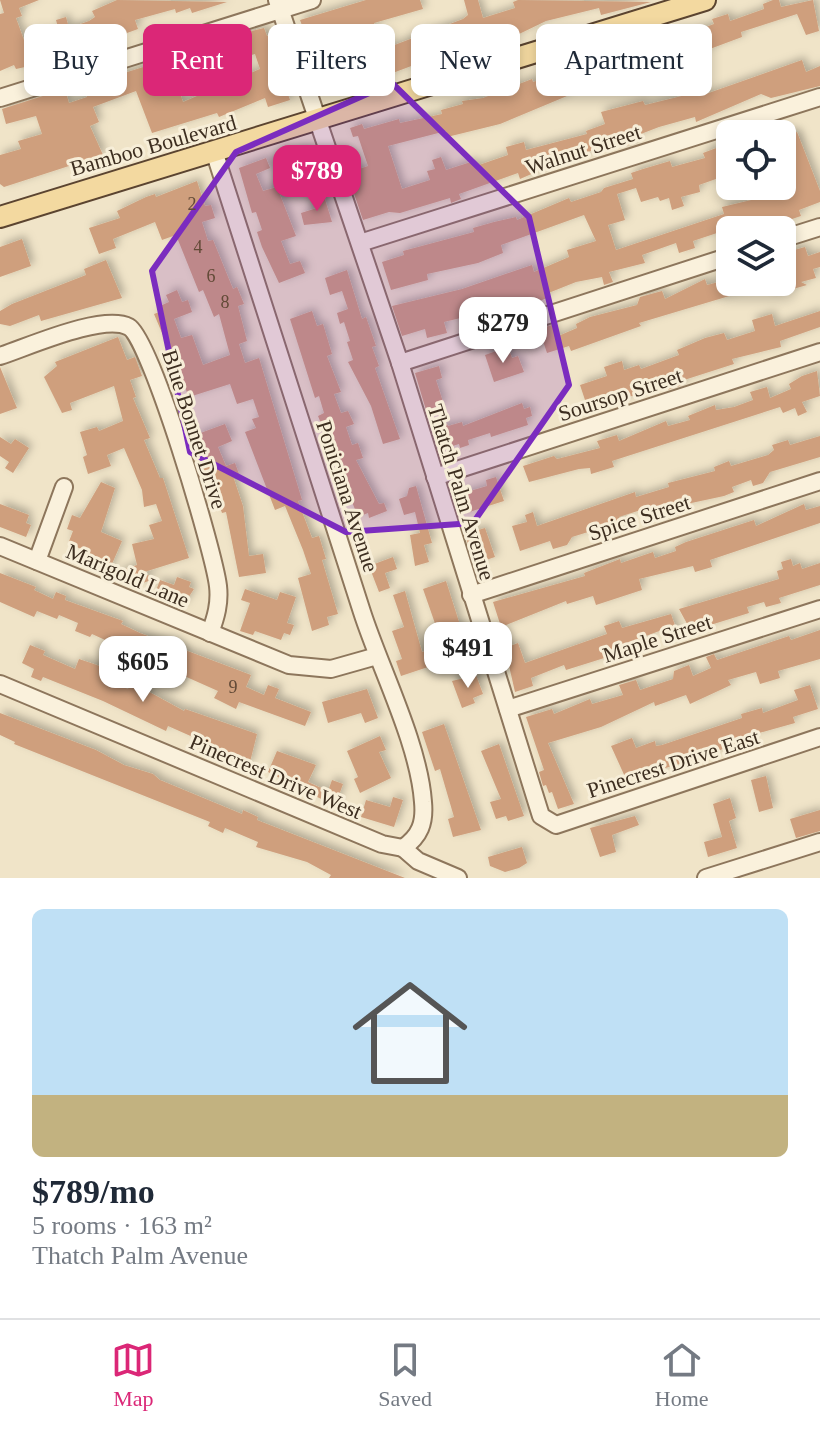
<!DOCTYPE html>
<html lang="en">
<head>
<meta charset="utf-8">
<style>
  body { margin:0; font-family:"Times New Roman",serif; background:#f2f2f3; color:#1f2937; height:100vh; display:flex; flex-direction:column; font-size:30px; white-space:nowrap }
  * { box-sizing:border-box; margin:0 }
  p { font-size:26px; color:#747a83 }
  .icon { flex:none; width:44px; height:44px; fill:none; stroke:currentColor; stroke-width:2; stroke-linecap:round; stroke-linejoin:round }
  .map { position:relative; height:878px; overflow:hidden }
  .drawer { display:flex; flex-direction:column; background:#fff; flex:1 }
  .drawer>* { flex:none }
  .top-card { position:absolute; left:24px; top:24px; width:772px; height:72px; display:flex; gap:16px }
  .controls { position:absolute; left:716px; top:120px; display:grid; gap:16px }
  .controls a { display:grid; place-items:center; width:80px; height:80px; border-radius:12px; background:#fff; box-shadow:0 4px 12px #0003; font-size:40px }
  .price { position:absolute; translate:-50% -68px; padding:0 18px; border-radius:16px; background:#fff; color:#222; font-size:26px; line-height:52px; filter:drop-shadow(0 2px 4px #0008) }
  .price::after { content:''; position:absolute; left:50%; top:48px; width:24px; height:18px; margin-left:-12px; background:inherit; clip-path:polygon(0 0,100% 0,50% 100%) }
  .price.on { background:#db2777; color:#fff }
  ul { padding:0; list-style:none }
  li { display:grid; align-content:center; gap:16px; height:424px; padding:0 32px }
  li+li { border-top:2px solid #e0e1e3 }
  li span { display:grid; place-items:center; height:248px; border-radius:12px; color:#555 }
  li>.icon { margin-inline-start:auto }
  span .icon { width:144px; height:144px; fill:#fffc; stroke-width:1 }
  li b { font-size:34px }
  .pill { padding:0 28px; border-radius:12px; background:#fff; box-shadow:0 4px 12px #0003; font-size:28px; line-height:72px }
  .pill.on { background:#db2777; color:#fff }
  .dock { display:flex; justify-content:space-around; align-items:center; height:112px; border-top:2px solid #e0e1e3; background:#fff; font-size:22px; color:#747a83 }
  .dock a { display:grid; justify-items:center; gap:4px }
  .dock .on { color:#db2777 }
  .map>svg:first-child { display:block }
</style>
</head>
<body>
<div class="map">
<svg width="820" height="878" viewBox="0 0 820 878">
  <defs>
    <filter id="shadow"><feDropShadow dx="3.5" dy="-3.5" stdDeviation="4" flood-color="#0004"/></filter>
  </defs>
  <rect width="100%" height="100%" fill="#f0e4c8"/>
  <g fill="#cf9f7d" filter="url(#shadow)">
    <polygon points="0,0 39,0 19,8 22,16 16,18 25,43 59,31 56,20 66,17 69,28 89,21 95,17 92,11 117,0 227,2 192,13 190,8 176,13 175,9 135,20 138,29 127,33 126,30 43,63 16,69 14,65 0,71 0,14 4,13"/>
    <polygon points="366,0 420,0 423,9 374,23 376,28 355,34 363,57 463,19 468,15 464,0 478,0 483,18 515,8 513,2 518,0 651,2 601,15 599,8 546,21 517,35 447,57 446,53 358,86 350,70 333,75 335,83 324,86 300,20"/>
    <polygon points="773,0 779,0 781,7 813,0 819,31 806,35 797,14 741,32 742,37 691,56 695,66 676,73 674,65 596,86 594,81 565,91 567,96 500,124 447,137 446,131 388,146 402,189 430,180 427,171 435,169 432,160 441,157 446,170 474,161 476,166 508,155 506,147 524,142 526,150 587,134 586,131 605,124 601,112 643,101 645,105 702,91 703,95 802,60 806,72 820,66 820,86 771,98 761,94 696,122 695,117 659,127 633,137 635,143 620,148 618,141 582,154 584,159 568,163 566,159 520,179 518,173 459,194 461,199 451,203 450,198 400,213 389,212 363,220 347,173 368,166 358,136 353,137 350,128 362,124 364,129 399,119 400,123 442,114 441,110 463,104 462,101 483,98 532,79 533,82 563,72 562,68 575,63 576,67 634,51 683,31 684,35 714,24 712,19 728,14 730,21 736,19 764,9 763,4"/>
    <polygon points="264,28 267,36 273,34 279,49 273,51 290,100 268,107 265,98 219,117 217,113 152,133 136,91 93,107 99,122 90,126 103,155 4,187 0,184 0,155 21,149 18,141 42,134 36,116 6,124 2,109 65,89 69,103 87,97 83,86 194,51 198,63 168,74 175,95 180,93 183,102 260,69 255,54 248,56 240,34"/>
    <polygon points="797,132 820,191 820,202 799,210 801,216 783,222 781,217 748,226 749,230 729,229 693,241 695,248 679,253 676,243 642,255 645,263 609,272 613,282 604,285 602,277 576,282 546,294 547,298 542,300 526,304 524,298 496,307 498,313 479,319 477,314 444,322 447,333 427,338 425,329 402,336 392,306 462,289 532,265 534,272 569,257 567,250 596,241 584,215 501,245 503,253 478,263 427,274 428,280 391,290 382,262 404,255 403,251 474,232 473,228 494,222 516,217 517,220 569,198 571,202 601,192 604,188 633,179 631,173 643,169 670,161 672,167 705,158 703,153 719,147 720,151 730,148 730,174 699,185 700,192 681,197 684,206 672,210 669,198 660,201 658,197 641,202 636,188 617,194 625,220 608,225 616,250 724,214 722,207 768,196 765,186 794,186 782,136"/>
    <polygon points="308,149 313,180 293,186 285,156"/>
    <polygon points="266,158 270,168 256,174 263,191 277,187 296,236 281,241 290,264 300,261 305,273 279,283 262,247 257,232 262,230 256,212 252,213 239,168"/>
    <polygon points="197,181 205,206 211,205 215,218 202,222 208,241 213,240 233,289 237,287 244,304 238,306 247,341 239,344 245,363 259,358 302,500 298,501 312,538 319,536 326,559 322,560 338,614 327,617 329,625 312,631 298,578 311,574 303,550 285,506 275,510 245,432 256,428 252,419 259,417 253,399 237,404 230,384 189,397 154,314 162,311 160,306 169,302 166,295 177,290 182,302 188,300 192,312 174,319 181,338 192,335 203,365 230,355 219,314 214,317 203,290 199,292 176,235 162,240 155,222 113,239 116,248 99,254 89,228 120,218 117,211 146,197 155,194 156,197"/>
    <polygon points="324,196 332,222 304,225 301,213 317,208 314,199"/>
    <polygon points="22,239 31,266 0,277 0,247"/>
    <polygon points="805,247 808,256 820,252 820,267 813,269 816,278 801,282 807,285 772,295 768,282 782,282 782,259 788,257 787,252"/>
    <polygon points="106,260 122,298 41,321 39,315 10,326 0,324 0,311 12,304 86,275 84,269"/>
    <polygon points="347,270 362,319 366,317 376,346 372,347 379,366 375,368 400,439 383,444 371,406 348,362 353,360 347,342 350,341 344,322 340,324 337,313 348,309 342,291 330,295 325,278"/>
    <polygon points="705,279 707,285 730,279 730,282 766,282 766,285 639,323 641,326 571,351 569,346 547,353 539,329 552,325 556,337 577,328 576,324 590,317 637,305 640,297 662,291 665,299"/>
    <polygon points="312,311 317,326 323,324 332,354 327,356 341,392 334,394 341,413 348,411 354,424 346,427 352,445 358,443 363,458 356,460 379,504 384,503 387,511 369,518 368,513 358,517 318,416 324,413 319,396 315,398 290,319"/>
    <polygon points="820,311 820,327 780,341 781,347 732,359 734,364 681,381 683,385 667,390 662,377 641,384 643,388 634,391 635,395 598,407 597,403 587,406 580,385 607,376 604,367 622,361 624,370 639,365 641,369 679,355 677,350 705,338 724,333 727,340 755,331 752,320 772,314 775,326"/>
    <polygon points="118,337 127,360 135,357 142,376 130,380 136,397 133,398 150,438 144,440 160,478 163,478 189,558 141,573 156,578 138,585 134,575 120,579 117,572 137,565 132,544 154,539 149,525 162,521 156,504 144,507 142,490 124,448 107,455 111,466 88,474 83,457 87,455 80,432 97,427 99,431 123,421 114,386 70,403 72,410 62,413 44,377 57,366 55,362"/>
    <polygon points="508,347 512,358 518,356 524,372 494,382 485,355"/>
    <polygon points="439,366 442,378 436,380 444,405 426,410 415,373"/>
    <polygon points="0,367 17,408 0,414"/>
    <polygon points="817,371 820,396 802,402 807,412 798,416 795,408 783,413 780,407 612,461 614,467 591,474 590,468 579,469 529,482 523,466 554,456 557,459 600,448 597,441 617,435 619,441 666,421 668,426 690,420 688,416 715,405 716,410 734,407 753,400 750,392 767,387 770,398 791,389 789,384 802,376"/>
    <polygon points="522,403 524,409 530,407 532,416 526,418 528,425 491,437 490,433 468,440 469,445 460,448 459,444 440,450 432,429 447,424 448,426 462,422 463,426"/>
    <polygon points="225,424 232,441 218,447 226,466 235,463 239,474 233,476 243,506 249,556 263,554 266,573 239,577 226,512 222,513 212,484 208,486 199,463 206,461 195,435"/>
    <polygon points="820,436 820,457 770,472 763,483 753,486 751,480 732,487 734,492 724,496 668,508 670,516 655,521 650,507 619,517 622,527 603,532 601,528 572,537 567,545 553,549 550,541 520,551 512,526 527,522 525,515 533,512 537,526 635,492 636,497 669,487 668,483 715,471 714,467 729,461 731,466 768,455 774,450 772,445 788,440 790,445"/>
    <polygon points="0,437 11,444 15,439 29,448 13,473 5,468 9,462 0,456"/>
    <polygon points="496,477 504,501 460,515 453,496 487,486 486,480"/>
    <polygon points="101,482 115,488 101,532 122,541 108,573 85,563 90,552 68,544 73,531 67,529 72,515 80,518"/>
    <polygon points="416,486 432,543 424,545 429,562 415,566 410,535 420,533 415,512 404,515 399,499 407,496 409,488"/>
    <polygon points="0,504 29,515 26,523 31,525 26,537 0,527"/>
    <polygon points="804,504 806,510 820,506 820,523 710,560 712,567 695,572 693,566 639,579 642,590 596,605 593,596 567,604 566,601 501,627 493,602 585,576 584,573 620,559 621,563 653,552 655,558 676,551 675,547 686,542 754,520 756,526"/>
    <polygon points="485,528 495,557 474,564 465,534"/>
    <polygon points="393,557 397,569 385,573 390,588 379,592 369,566"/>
    <polygon points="791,559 793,566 800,563 802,569 820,563 820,585 779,598 781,603 766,607 764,602 747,607 749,613 691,631 679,609 779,579 777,571 783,569 781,562"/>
    <polygon points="0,573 36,587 34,590 53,599 56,592 66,596 65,600 123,621 121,624 140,633 251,675 246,687 264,695 268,685 279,689 275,698 311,712 305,726 239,702 236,709 214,698 218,691 182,675 180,682 168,678 170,672 132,662 136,654 92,634 90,637 75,631 78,623 59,615 57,619 37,611 34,617 0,602"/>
    <polygon points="177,577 191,582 189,587 194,589 182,607 154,596 160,580 174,585"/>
    <polygon points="446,581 467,647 446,655 423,589"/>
    <polygon points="245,589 277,600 280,592 296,597 287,623 294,625 290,635 284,633 281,640 255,631 253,635 240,631 250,603 241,600"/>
    <polygon points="405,591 422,652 426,651 431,666 401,676 396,661 402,659 392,631 404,627 393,595"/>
    <polygon points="671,614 679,637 665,640 662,630 643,637 645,642 633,649 566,670 564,665 531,678 533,686 515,692 505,648 518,643 525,663 607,634 604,626 619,621 622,628"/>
    <polygon points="820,630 820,659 778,671 780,678 760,684 756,672 728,680 731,685 690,704 686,695 655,706 654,702 601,727 548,743 574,804 558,809 552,792 549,793 546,785 543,786 539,772 544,770 526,717 552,709 554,714 590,699 592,704 623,695 619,685 636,680 640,690 673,679 674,671 689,665 693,676 711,668 706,657 714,654 717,660 789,636 791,640"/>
    <polygon points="30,645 45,651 43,655 75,669 79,659 94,664 110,670 106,680 128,689 131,682 184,711 185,709 257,734 249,766 228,757 229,753 168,726 166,731 103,701 43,677 41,681 31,677 34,669 22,663"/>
    <polygon points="476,675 483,694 473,698 475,703 462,708 452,681"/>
    <polygon points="810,685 818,709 793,717 795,723 741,738 742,741 701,758 626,779 611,746 632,738 636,748 655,741 656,746 662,745 742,718 741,714 762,708 763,713 798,700 794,690"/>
    <polygon points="367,689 378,718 365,723 361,713 328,723 322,702"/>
    <polygon points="0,713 96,750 124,765 153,774 160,780 242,814 243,810 258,817 257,820 405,878 329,878 331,875 307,862 256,847 258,842 225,828 223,833 208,826 210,822 14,744 15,742 0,735"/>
    <polygon points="444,724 481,830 453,837 448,819 454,817 440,769 435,771 422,732"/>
    <polygon points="380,736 386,750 379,752 391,778 360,793 354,779 358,777 347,751"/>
    <polygon points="499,744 524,816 508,821 506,816 496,819 490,802 501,799 481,751"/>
    <polygon points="277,751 316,765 308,782 328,791 332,780 343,784 335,806 268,772"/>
    <polygon points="766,776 773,808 759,812 751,780"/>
    <polygon points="393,797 403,800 394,827 361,817 366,800 390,807"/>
    <polygon points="730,798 736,818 729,821 737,848 708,857 704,842 722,837 713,804"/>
    <polygon points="820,810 820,831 796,838 790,819"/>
    <polygon points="635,816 639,825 612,835 616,852 600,857 590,828"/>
    <polygon points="522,847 527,863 519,868 505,872 490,866 488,857"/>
  </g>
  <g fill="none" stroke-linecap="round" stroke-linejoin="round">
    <defs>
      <g id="minor">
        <polyline points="277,0 400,363 541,816 556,825 820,737"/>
        <polyline points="0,98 312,0"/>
        <path d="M 214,151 C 263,305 312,459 362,612 C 380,668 419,744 423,802 C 425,823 420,836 403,848"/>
        <polyline points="782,239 820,227"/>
        <polyline points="360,243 820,97"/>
        <path d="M 0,356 C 28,347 103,313 129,327 C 151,339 214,552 218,586 C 220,603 216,617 210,633"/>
        <polyline points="400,363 730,256"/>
        <polyline points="435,477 820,352"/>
        <polyline points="0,546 289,665 331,669 377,656"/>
        <polyline points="37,561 64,487"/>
        <polyline points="471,595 820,481"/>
        <polyline points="0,684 382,844 403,848"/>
        <polyline points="508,709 820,609"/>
        <polyline points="403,848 418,861 458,878"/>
        <polyline points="706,878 820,842"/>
      </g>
      <polyline id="major" points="0,217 705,0"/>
    </defs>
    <use href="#minor" stroke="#8d765c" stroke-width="20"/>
    <use href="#major" stroke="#5b4430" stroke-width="24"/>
    <use href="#minor" stroke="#faf1dc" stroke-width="16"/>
    <use href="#major" stroke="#f3d9a0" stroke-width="20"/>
  </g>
  <path fill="#7b2cbf" fill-opacity="0.2" stroke="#7b2cbf" stroke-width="6" stroke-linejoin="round" d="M 392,83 L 529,217 L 569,385 L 473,523 L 346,532 L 190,452 L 152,271 L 236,152 Z"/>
  <g text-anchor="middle" stroke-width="6" stroke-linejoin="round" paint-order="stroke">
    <g font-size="18" fill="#624a37">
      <text x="192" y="210">2</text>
      <text x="198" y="253">4</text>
      <text x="211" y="282">6</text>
      <text x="225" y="308">8</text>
      <text x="233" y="693">9</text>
    </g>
    <g font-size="22" fill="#3d2e20" stroke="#f7eed8">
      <text transform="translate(153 145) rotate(-16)" y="8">Bamboo Boulevard</text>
      <text transform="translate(583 149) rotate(-18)" y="8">Walnut Street</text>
      <text transform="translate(620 394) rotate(-18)" y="8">Soursop Street</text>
      <text transform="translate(195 429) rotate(72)" y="8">Blue Bonnet Drive</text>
      <text transform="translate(462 492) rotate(73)" y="8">Thatch Palm Avenue</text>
      <text transform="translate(348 496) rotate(72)" y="8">Poniciana Avenue</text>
      <text transform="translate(639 517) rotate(-18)" y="8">Spice Street</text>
      <text transform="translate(128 575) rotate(23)" y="8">Marigold Lane</text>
      <text transform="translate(657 638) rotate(-18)" y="8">Maple Street</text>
      <text transform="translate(673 763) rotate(-18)" y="8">Pinecrest Drive East</text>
      <text transform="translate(276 776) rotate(23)" y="8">Pinecrest Drive West</text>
    </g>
  </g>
</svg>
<div class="controls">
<a><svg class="icon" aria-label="locate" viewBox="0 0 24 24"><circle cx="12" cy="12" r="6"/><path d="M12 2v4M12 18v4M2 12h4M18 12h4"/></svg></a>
<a><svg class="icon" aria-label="layers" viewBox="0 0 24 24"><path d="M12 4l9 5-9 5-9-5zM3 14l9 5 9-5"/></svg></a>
</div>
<b class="price on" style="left:317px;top:213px">$789</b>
<b class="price" style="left:503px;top:365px">$279</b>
<b class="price" style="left:468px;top:690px">$491</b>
<b class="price" style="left:143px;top:704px">$605</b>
<div class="top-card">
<a class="pill">Buy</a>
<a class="pill on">Rent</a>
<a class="pill">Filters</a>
<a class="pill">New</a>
<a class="pill">Apartment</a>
</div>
</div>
<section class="drawer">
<ul>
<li><span style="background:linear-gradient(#bfe0f5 75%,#c2b280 0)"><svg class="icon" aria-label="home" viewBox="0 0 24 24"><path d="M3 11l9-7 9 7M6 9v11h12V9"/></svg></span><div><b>$789/mo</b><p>5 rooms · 163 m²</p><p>Thatch Palm Avenue</p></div></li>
</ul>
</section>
<nav class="dock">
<a class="on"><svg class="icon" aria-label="map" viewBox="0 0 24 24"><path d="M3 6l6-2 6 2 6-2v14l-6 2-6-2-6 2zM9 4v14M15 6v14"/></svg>Map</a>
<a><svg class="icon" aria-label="saved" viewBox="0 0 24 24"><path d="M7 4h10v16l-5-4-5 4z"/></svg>Saved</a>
<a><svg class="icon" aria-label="home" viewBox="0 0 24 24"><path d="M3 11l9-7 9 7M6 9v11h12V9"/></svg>Home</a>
</nav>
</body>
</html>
